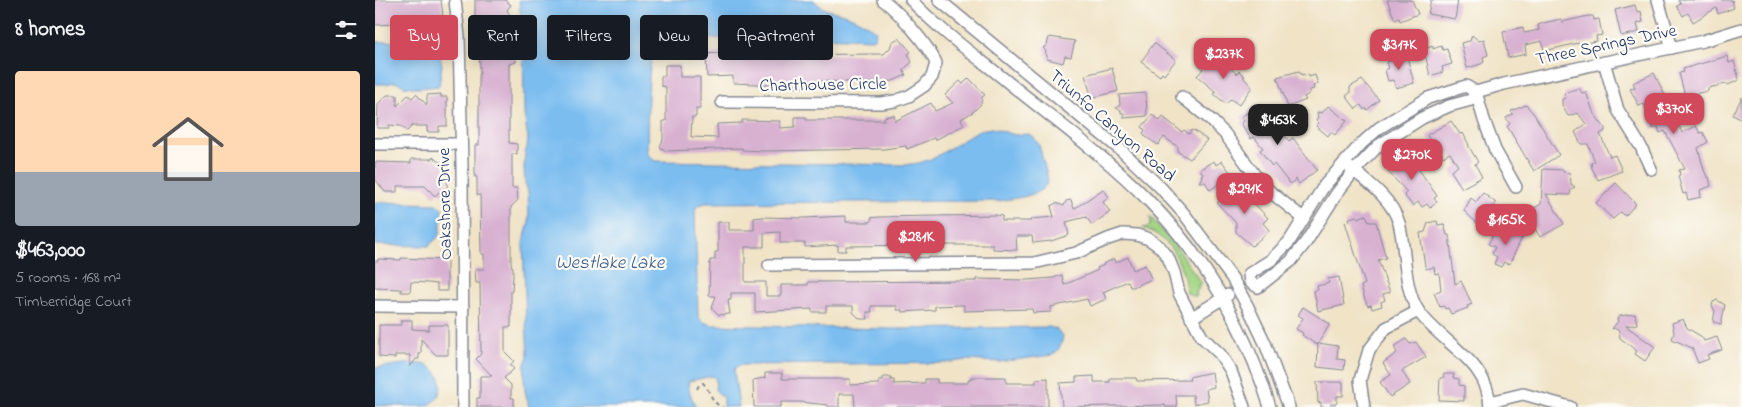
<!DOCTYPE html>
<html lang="en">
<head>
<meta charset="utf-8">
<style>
  body { margin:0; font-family:"Indie Flower",sans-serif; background:#20242c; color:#f1f3f6; height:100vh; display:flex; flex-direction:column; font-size:19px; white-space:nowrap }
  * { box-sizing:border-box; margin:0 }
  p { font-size:16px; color:#9ea1a6 }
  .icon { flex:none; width:28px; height:28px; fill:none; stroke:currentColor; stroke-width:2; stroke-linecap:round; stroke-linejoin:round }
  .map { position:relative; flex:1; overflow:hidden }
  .side { display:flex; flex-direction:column; background:#171b24; width:375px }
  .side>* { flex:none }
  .top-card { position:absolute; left:15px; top:15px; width:475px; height:45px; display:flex; gap:10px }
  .price { position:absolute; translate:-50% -42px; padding:0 11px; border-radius:10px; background:#d1495b; color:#fff; font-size:16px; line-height:32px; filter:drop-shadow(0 1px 2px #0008) }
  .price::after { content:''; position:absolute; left:50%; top:30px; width:15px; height:11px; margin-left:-8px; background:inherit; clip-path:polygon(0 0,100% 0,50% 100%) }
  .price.selected { background:#222; color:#fff }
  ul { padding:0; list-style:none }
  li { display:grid; align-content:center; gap:10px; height:265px; padding:0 15px }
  li span { display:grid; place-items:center; height:155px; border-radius:5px; color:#555 }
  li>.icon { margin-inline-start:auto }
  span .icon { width:90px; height:90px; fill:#fffc; stroke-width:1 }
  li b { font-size:21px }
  h2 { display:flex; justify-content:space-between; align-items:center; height:60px; padding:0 15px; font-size:21px }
  .pill { padding:0 18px; border-radius:5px; background:#171b24; box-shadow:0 2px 12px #0003; font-size:18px; line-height:45px }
  .pill.selected { background:#d1495b; color:#fff }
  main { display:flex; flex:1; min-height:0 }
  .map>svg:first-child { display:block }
</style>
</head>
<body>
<main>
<section class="side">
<h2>8 homes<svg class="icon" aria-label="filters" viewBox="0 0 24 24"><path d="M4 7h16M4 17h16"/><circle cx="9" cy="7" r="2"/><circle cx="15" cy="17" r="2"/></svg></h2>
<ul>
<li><span style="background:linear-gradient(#ffd9b3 65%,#9aa5b1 0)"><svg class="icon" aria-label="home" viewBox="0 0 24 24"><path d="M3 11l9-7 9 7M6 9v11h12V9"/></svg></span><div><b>$463,000</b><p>5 rooms · 168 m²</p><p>Timberridge Court</p></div></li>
</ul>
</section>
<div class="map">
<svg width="1367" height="407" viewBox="0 0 1367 407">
  <rect width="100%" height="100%" fill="#fdfcf7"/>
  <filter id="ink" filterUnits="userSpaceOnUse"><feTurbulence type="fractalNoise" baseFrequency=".02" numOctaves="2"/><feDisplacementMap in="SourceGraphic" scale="10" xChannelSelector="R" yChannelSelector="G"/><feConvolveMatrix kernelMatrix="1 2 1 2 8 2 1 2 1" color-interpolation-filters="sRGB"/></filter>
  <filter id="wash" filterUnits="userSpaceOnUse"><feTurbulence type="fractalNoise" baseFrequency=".0096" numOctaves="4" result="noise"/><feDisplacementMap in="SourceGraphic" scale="20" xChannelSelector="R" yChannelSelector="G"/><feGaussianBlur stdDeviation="1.12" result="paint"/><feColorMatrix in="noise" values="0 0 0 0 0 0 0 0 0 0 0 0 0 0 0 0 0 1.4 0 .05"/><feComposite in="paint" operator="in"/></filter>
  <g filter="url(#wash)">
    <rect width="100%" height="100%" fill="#f0e3c6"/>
    <path fill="#a4d685" stroke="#608272" d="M 775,216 L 804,251 L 826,283 L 823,285 L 824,288 L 821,292 L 822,296 L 817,296 L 812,293 C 810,287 810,280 808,274 C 802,252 789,235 768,228 L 774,227 L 776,224 Z"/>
    <g fill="#7bbdf0" stroke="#4b76a7">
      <path d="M 144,0 L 439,0 C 451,13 457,10 472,15 C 483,19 492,24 501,31 L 500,37 L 497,39 L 445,37 L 421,40 L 389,40 L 371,37 L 366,39 C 348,38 292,37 280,51 C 271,60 273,134 272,151 L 274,156 L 280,161 L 529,165 L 544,163 L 559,158 L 604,130 L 617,128 L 640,135 L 653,134 L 658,136 L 664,145 L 673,179 C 671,197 638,198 624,201 L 330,203 L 322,206 L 320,210 L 323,315 C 325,322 331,323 338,325 L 517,329 L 674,327 L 681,329 L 688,337 C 686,345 684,351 677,355 L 624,362 L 592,360 L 570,363 L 366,365 L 361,367 L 359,370 L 364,407 L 348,407 L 348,397 L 340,390 L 341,380 L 338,376 L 314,381 L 313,385 C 315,392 317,402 322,407 L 154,407 L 150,391 L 149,378 L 150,364 L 153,356 L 151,322 L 148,244 L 154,222 L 153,191 L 150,183 L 149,168 L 150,152 L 152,148 L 153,138 L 149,114 L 148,43 L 150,37 L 150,23 L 146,19 Z"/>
      <polygon points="58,40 62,43 67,65 64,86 44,88 29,86 24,83 18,82 13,84 0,84 0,42"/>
      <polygon points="0,202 61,204 67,208 65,235 54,246 0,245"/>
      <path d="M 28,364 C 37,364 47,362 55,367 C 72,376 68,401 51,406 C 37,407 15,405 0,406 L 0,368 Z"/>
    </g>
    <g id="blocks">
      <g fill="#d8b1d1">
        <polygon points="0,0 66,0 68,16 43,19 43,21 38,22 38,24 24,26 24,24 0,25"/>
        <polygon points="100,0 130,0 136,5 132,10 134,13 135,52 140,52 141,62 134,64 134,143 142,144 142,154 137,154 137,188 142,188 143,200 136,207 136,263 137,267 138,267 138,276 137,291 136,291 136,327 130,327 130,352 139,361 135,365 139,369 129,378 136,385 136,398 139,398 139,407 102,407 102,398 105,398 105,376 117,376 101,359 106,354 105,283 101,283 100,269 109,269 109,254 106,254 105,195 102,195 102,177 100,177 100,145 104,145 104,74 105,74 104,32 98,32 97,21 100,21"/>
        <polygon points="1012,0 1037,0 1043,14 1025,21 1024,18 1020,20"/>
        <polygon points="1056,0 1083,0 1080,19 1053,14"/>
        <polygon points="1303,0 1357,0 1359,8 1343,14 1341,8 1318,22 1313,13 1308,16 1302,6 1306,4"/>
        <polygon points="1260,5 1262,12 1266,11 1268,22 1262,23 1264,32 1246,36 1240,10"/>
        <polygon points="1213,16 1218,16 1219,20 1224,19 1227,35 1221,36 1222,41 1204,44 1203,43 1169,51 1167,41 1150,45 1151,54 1133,58 1128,32 1148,27 1149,33 1164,30 1163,25 1168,23 1186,19 1187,22"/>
        <polygon points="1097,35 1104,41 1109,39 1113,55 1108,57 1109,62 1106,64 1092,68 1086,43 1095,41"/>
        <polygon points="674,37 700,41 696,57 690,56 688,63 672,59 672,55 670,54 671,51 668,48 672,45"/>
        <polygon points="524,38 536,52 533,54 537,62 528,70 531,75 518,81 502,83 443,81 443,85 433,85 433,87 401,88 401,85 358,83 358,76 332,77 331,54 370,51 377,52 377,55 509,54 515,48 517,42"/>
        <polygon points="779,43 801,60 789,75 787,73 785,76 766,62"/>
        <polygon points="1058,46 1058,49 1066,46 1068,50 1072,49 1077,64 1067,67 1068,72 1055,76 1049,49"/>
        <polygon points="839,53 862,74 864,71 870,76 868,77 877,87 864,105 856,99 851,104 839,94 841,92 822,76 828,69 824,65 831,57 834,59"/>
        <polygon points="1024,53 1026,59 1032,57 1039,83 1021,88 1018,80 1013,81 1010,70 1014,68 1012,62 1015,61 1014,56"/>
        <polygon points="1352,56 1354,63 1359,61 1364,80 1353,85 1351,84 1333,88 1333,91 1310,96 1304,73 1309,72 1308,69"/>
        <polygon points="290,65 305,65 305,77 325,77 325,109 321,109 321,117 317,117 316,137 343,138 342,124 367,123 367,120 405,121 405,128 420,127 420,117 431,117 431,120 509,120 509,117 519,115 520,121 556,103 560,111 578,103 570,95 585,81 588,84 594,78 610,95 607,97 606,104 598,112 586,119 589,125 560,140 559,138 532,149 531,146 509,149 391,151 367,150 367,148 291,151 285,147 288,139 288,121 291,121 291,87 286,86 286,76 290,76"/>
        <polygon points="737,68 743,91 717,98 710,75"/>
        <polygon points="924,71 926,75 929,74 929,76 934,74 934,77 940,75 943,84 938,86 939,89 935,90 935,93 929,97 931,100 913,107 902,77"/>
        <polygon points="1279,73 1299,113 1303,115 1301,118 1307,133 1321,126 1325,133 1328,132 1333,142 1323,148 1329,170 1332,177 1334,177 1336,186 1325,190 1326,197 1313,200 1311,193 1308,194 1303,176 1305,175 1304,170 1310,169 1290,131 1285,133 1283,127 1278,129 1269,104 1264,106 1255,89 1260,87 1258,83"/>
        <polygon points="987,80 1004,100 992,110 991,108 989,110 986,105 981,109 971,96 975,93 975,87"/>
        <polygon points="1204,88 1207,93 1211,92 1219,114 1230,128 1230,131 1225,134 1235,157 1240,155 1247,171 1223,180 1217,168 1216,163 1220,162 1213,144 1206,144 1200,132 1211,124 1203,113 1193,116 1187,105 1187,99 1191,98 1189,93"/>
        <polygon points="771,93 772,116 749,118 749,113 746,113 746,110 741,108 745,105 744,95"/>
        <polygon points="41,94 52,105 52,95 66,94 66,97 72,97 72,126 64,126 64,132 52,132 52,126 37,126 32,131 26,126 14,125 14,128 2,128 3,104 12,95 22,95 22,106 33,95 37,98"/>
        <polygon points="1367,97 1367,120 1358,115"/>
        <polygon points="885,104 907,135 908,134 914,141 918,138 942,170 924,184 921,179 915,184 899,164 897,166 885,150 888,148 879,137 876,139 866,123 869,121 866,117"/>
        <polygon points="1151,105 1159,114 1184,155 1159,171 1132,126 1135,124 1131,118 1138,114 1136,111"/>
        <polygon points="953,106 972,121 960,135 956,132 953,136 941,126 944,123 941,120 943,117 942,112 947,113"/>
        <polygon points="777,115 785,121 788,117 807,132 809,130 814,134 817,130 820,131 832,140 815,159 803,152 803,147 789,137 783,145 771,137 768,133 770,130 767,127"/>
        <polygon points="1076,121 1085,134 1088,133 1094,145 1093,145 1103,162 1100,164 1107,177 1087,188 1076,171 1083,166 1075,153 1068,157 1059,142 1057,144 1052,135"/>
        <polygon points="1028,151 1039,162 1062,196 1059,198 1062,202 1055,208 1052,204 1047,207 1043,202 1038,206 1029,195 1032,192 1013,172 1019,165 1015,161 1021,155 1023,157"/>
        <polygon points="58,157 64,162 73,162 72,191 68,195 64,192 60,196 50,186 22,186 22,192 10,192 0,179 0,162 36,163 36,159 56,159"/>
        <polygon points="839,161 841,165 847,161 857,175 835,190 830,182 824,182 827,177 826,175 828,174 825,169"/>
        <polygon points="1168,169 1189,170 1188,172 1195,173 1196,184 1200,187 1196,189 1195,195 1171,194 1189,224 1165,237 1151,213 1166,204"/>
        <polygon points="1241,183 1261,204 1250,216 1246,212 1238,219 1221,203"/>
        <polygon points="861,184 893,218 888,223 894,230 893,232 877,246 861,232 861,223 842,203"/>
        <polygon points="728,189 734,197 728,202 735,212 717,225 711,217 691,222 694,235 676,241 658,243 657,236 641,236 642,250 618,249 618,245 560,245 471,246 471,251 463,251 463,245 430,247 430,243 405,243 405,232 389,233 389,247 370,247 370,282 391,282 391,296 406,296 406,285 433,285 433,282 601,281 601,279 652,280 678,278 687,275 689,285 723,270 722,268 729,265 728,264 739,259 740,263 753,257 758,270 770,265 776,278 774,280 758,287 755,287 753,281 728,292 731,299 715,306 712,299 676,307 676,312 658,313 657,309 589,311 589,305 560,306 560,310 527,312 527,310 522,310 522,306 496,306 497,312 492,312 493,319 485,319 478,312 478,306 451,306 451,312 437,312 437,309 380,312 380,293 356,293 356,300 353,300 355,314 344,315 337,308 341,296 334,296 335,260 340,260 340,252 343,252 343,222 354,222 354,230 379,230 379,218 388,217 429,218 471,216 471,222 496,222 496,218 503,217 621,215 627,216 627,221 656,221 656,219 679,217 676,206 681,203 689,206 691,201 696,200 699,209"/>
        <polygon points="1108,193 1121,203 1108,220 1105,218 1102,223 1089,211 1096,198 1101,202"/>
        <polygon points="991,215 994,222 1001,222 1005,237 1011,258 1003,260 1015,292 1008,294 1010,300 1006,302 1007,306 997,309 996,305 993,306 990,300 986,286 990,284 970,222 975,221 974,218 982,216 983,218"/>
        <polygon points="1062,221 1063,225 1069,224 1072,235 1074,235 1080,284 1086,281 1097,304 1092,306 1093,308 1076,314 1073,308 1070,309 1069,306 1065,307 1059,293 1066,290 1064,273 1060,274 1059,267 1051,269 1050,266 1045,233 1050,232 1053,223"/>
        <polygon points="1140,226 1150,231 1135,263 1133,264 1129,262 1126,267 1119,264 1122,257 1117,254 1120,247 1113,244 1118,235 1133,239"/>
        <polygon points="26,258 72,260 72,291 62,291 62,284 53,283 36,282 35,292 26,292 26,289 0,288 0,261 3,261 3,259 26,260"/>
        <polygon points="964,277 969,305 943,311 939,291 943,290 942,286 954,283 953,279"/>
        <polygon points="1342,300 1350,305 1346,324 1338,322 1340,311 1337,306 1338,302"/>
        <polygon points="928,307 955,324 942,345 927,335 928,333 921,329 928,318 923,315"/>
        <polygon points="1260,314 1262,324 1251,326 1280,347 1270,361 1260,354 1262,351 1245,338 1244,331 1239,328 1237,329 1243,321 1242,319 1244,316"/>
        <polygon points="1308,319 1312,328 1327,337 1329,341 1342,337 1347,350 1332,355 1334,359 1323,363 1317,348 1297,339 1299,333 1297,323"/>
        <polygon points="26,320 37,320 37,329 54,330 54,325 73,325 73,355 61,355 46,339 46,354 44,354 44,359 41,359 35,367 35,355 20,355 20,358 4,357 4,325 26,325"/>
        <polygon points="1031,339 1035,344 1041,342 1051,357 1027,371 1035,384 1015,397 1005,382 1016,375 1008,363 1022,353 1019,347"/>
        <polygon points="943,343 963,346 962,359 970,360 969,370 942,367"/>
        <polygon points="837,372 839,387 831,389 833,401 819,404 818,395 801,395 802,407 790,407 790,405 687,407 685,383 701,382 701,377 719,376 719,382 735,382 735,378 761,378 762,381 815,380 814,377"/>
        <polygon points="390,373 407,373 407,379 475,379 475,385 504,384 504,380 508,380 508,377 516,377 516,380 519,380 519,384 550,383 550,379 562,379 562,383 593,383 593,379 596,379 596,377 631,377 631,383 661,383 661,379 673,378 673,407 480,407 479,394 464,394 464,407 453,407 453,405 425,402 406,402 406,407 379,407 378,380 390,378"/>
        <polygon points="1069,374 1079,374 1078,378 1084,379 1084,385 1089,386 1089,401 1064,400 1065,378 1068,378"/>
        <polygon points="942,382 968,382 968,396 962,396 962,402 961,404 956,404 956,407 946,407 946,402 943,403"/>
      </g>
    </g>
  </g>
  <g filter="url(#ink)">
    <use href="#blocks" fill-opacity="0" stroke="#868992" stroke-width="1"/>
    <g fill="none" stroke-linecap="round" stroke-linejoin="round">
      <defs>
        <g id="minor">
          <polyline points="80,0 84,37 87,166 88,407"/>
          <path d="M 536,0 C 565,31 601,56 634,83 C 681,121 731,157 773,200 C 830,258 871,330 895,407"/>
          <polyline points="564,0 747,151 786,188 810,215 857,278 873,307 890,343 914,407"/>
          <polyline points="1283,0 1297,48"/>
          <polyline points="1229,62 1243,110 1266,147 1276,169"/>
          <polyline points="1101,92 1091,86 1053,98 1004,128 986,144 949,186 914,242 896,260 874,274 875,282 883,287 916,261 931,242 962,193 979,171 1003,146 1047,118 1074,106 1096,100 1101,92 1129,84 1328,41 1367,29"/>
          <polyline points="1101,92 1109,120 1120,150 1141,187"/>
          <polyline points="807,97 836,120 850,134 887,185 928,218"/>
          <path d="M 347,102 L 506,103 L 520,101 L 534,96 L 549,86 L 557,77 L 561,63 C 553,45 524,12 508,0"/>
          <polyline points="0,144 86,144"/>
          <path d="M 974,167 C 993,182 1017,199 1024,223 C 1031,249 1028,289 1044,312 C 1067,344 1114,361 1115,407"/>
          <polyline points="394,265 659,263 701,253 733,239 748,234 762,235 774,239 785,247 793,257 799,272 804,293 827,337 845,354 856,371 869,407"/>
          <polyline points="0,306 88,307"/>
          <polyline points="816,318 853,295"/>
          <polyline points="1115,402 1148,394 1195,407"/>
          <polyline points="989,407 985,380 994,350 1011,328 1043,311"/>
        </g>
      </defs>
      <use href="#minor" stroke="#868992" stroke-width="14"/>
      <path stroke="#868992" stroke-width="2" stroke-dasharray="4 4" stroke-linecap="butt" d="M 322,389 L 324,385 L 328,383 C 336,391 336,404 348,407"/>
      <use href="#minor" stroke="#fff" stroke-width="11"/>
    </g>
  </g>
  <g text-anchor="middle" stroke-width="4.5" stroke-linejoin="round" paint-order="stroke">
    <g font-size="18" fill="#1b2f5e" stroke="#fdfcf7">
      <text transform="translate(1231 44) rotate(-12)" y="6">Three Springs Drive</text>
      <text transform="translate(448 84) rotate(-1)" y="6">Charthouse Circle</text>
      <text transform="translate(738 125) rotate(41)" y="6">Triunfo Canyon Road</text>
      <text transform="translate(69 204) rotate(-91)" y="6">Oakshore Drive</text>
    </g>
    <g font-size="19" font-style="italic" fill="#385a8a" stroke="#fdfcf7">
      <text x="235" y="268">Westlake Lake</text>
    </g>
  </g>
</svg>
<b class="price" style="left:1024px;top:71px">$317K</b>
<b class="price" style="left:849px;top:80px">$237K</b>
<b class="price" style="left:1299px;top:135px">$370K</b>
<b class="price selected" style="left:903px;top:146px">$463K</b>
<b class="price" style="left:1037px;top:181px">$270K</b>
<b class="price" style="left:870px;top:215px">$291K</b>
<b class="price" style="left:1131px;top:246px">$165K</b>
<b class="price" style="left:541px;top:263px">$281K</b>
<div class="top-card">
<a class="pill selected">Buy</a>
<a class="pill">Rent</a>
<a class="pill">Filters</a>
<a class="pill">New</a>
<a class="pill">Apartment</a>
</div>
</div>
</main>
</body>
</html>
